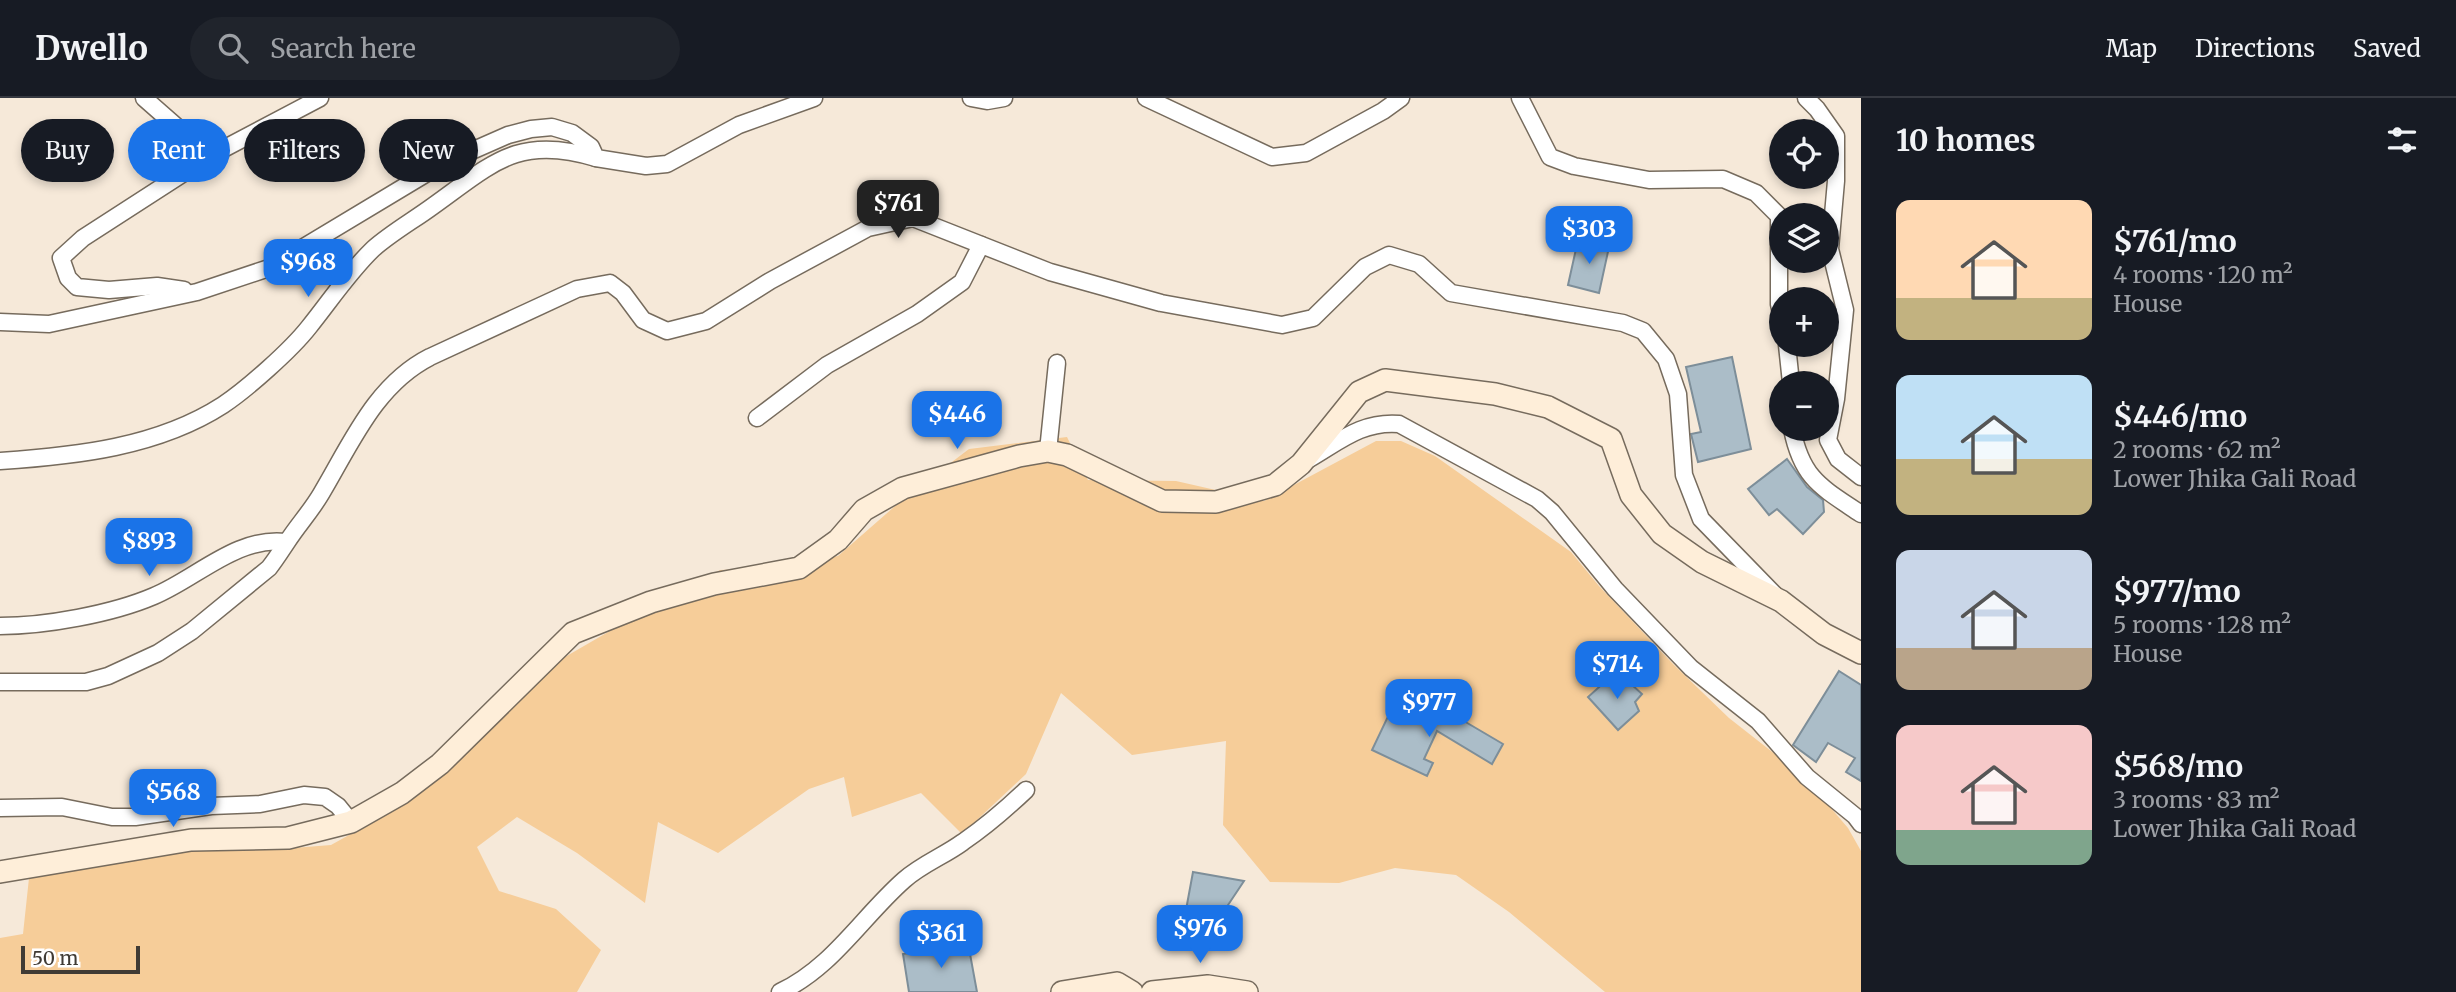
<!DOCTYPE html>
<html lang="en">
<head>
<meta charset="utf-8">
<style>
  body { margin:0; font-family:Merriweather,serif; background:#20242c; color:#f1f3f6; height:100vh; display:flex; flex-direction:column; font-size:26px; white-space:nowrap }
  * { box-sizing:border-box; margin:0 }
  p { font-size:23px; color:#9ea1a6 }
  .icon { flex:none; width:38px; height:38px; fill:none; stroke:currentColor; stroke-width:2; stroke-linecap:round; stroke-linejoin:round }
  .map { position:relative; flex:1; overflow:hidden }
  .sheet { display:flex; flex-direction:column; background:#171b24; width:595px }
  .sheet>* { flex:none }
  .hud { position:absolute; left:21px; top:21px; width:665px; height:63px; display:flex; gap:14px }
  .buttons { position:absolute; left:1769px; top:21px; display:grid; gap:14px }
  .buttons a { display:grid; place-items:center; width:70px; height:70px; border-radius:50%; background:#171b24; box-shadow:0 4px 10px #0003; font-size:35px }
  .scale { position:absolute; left:21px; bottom:18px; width:119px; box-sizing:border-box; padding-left:7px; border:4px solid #403b35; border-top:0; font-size:19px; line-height:24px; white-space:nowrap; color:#403b35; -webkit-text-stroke:5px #fff; paint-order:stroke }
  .price { position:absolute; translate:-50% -60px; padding:0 16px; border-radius:14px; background:#1a73e8; color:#fff; font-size:23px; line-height:46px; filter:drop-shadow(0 2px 4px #0008) }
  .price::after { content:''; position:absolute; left:50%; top:42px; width:21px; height:16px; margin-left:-10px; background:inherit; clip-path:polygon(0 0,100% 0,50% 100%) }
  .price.selected { background:#222; color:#fff }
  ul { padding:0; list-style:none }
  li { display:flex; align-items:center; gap:21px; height:175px; padding:0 35px }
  li span { display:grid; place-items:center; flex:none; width:196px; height:140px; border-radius:14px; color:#555 }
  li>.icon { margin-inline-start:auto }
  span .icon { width:84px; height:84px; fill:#fffc; stroke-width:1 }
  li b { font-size:30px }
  h2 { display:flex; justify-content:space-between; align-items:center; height:84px; padding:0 35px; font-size:30px }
  .chip { padding:0 24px; border-radius:32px; background:#171b24; box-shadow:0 4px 10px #0003; font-size:24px; line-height:63px }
  .chip.selected { background:#1a73e8; color:#fff }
  header { display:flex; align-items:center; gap:42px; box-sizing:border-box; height:98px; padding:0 35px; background:#171b24; border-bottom:2px solid #363941 }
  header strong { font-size:33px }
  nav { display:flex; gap:38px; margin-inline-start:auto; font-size:24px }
  .search { width:490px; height:63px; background:#20242c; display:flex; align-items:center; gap:18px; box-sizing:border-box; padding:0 24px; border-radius:38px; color:#9ea1a6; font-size:26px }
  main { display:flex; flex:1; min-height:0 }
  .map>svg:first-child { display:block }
</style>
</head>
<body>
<header>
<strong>Dwello</strong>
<div class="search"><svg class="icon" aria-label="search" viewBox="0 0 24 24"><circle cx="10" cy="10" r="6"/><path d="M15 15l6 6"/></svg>Search here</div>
<nav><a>Map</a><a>Directions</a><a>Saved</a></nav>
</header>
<main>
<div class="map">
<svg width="1861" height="894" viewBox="0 0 1861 894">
  <rect width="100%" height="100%" fill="#f6e9d9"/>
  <polygon fill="#f6cd99" points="1067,339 1088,382 1176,383 1264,403 1376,343 1401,343 1435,358 1571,454 1599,488 1674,567 1729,620 1780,660 1805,689 1824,702 1848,730 1861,753 1861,894 1605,894 1509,814 1456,777 1395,770 1339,785 1270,784 1223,727 1226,643 1132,657 1061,595 1026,676 962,736 921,695 852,719 844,679 809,691 718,755 658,724 645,805 577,755 517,719 477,749 499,793 556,811 601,852 577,894 0,894 0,840 23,836 29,780 102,762 209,746 281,751 331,747 396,711 458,662 558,563 641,515 720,472 748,471 838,458 902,402 969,351"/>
  <g fill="#abbdc8" stroke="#7d8e99" stroke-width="2">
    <polygon points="1578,142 1609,149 1599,195 1568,187"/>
    <polygon points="1732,259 1751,351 1698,364 1691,336 1701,334 1686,269"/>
    <polygon points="1787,361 1807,389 1823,402 1824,414 1803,436 1777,411 1769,417 1748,391"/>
    <polygon points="1839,573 1861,587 1861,683 1846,674 1855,660 1828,645 1816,664 1793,647"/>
    <polygon points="1619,575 1642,596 1635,604 1639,613 1618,632 1588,599 1608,581 1614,586"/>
    <polygon points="1392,610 1416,622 1419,616 1425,619 1428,612 1453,624 1457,619 1503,646 1492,666 1437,633 1424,661 1433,665 1427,678 1372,652"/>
    <polygon points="1193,774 1244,783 1196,855 1181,839"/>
    <polygon points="968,845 977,894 909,894 903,856"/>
  </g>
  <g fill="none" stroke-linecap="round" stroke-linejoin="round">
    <defs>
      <g id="street">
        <polyline points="144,0 210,58"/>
        <polyline points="971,0 987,3 1004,0"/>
        <polyline points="1146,0 1272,59 1306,55 1383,13 1401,0"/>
        <polyline points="1520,0 1550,59 1574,68 1649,82 1723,81 1756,95 1779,118 1779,206 1782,220"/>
        <polyline points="1806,0 1817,11 1836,38 1836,83 1830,151 1845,212 1836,301 1828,342 1838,361 1861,379"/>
        <polyline points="184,192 157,188 109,192 77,189 68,180 61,160 83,140 210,58 320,0"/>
        <polyline points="0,224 49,226 197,194 269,170 442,66 508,37 531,31 552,29 572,35 591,49 596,60 646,68 667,66 739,27 814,0"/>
        <polyline points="1787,247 1791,285"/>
        <polyline points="757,320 827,267 917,216 962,184 981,147"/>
        <path d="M 1792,331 C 1802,381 1821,389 1861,416"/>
        <polyline points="1048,353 1057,265"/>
        <path d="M 1309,361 C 1340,343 1362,323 1399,326 L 1537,401 L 1552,414 L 1615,491 L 1691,570 L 1758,623 L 1807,679 L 1855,718 L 1861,726"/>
        <path d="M 0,363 C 76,358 158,349 223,307 C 247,291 291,252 309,229 C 330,203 349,174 373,151 C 391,135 414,122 433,108 C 492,66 518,36 596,60"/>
        <path d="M 0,528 C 45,528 112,516 154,498 C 197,480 237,438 286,444"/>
        <path d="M 0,584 L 86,584 L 108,578 L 158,555 L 192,533 L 269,470 C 276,461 281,453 287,444 C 298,427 311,413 321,396 C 351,346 375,287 430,259 L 577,191 L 610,185 L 623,195 L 643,222 L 667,233 L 706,223 L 770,183 L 868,130 L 913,120 L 1050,174 L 1161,205 L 1282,227 L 1313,220 L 1365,169 L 1389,157 L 1419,166 L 1451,195 L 1623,225 L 1643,233 L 1666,261 L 1678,296 L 1684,377 L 1701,421 L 1775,497"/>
        <polyline points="0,710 62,709 112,719 135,719 211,708 260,706 304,697 325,699 338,708 351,724"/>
        <path d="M 780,894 C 832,870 862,819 904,782 C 922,766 944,758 963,744 C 985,729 1006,711 1026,692"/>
      </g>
      <g id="secondary">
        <polyline points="0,774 191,742 288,740 351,724 402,695 440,666 573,535 651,504 714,486 799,470 838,442 864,412 903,390 1019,358 1048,353 1067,357 1162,403 1216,404 1275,387 1301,366 1359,294 1385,282 1495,296 1548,309 1611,341 1631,397 1662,436 1702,464 1781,503 1824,536 1861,555"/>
        <polyline points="1062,894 1117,885 1132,894"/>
        <polyline points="1152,894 1208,888 1247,894"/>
      </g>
    </defs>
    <use href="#street" stroke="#766b5d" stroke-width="19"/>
    <use href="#secondary" stroke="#766b5d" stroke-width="24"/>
    <use href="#street" stroke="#fff" stroke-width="16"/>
    <use href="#secondary" stroke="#feeed9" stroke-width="21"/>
  </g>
</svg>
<div class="buttons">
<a><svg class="icon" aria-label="locate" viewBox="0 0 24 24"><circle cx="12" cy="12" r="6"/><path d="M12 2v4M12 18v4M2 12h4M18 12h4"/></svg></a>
<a><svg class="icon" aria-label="layers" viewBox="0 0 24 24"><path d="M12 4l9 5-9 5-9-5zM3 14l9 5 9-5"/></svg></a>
<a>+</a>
<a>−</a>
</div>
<div class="scale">50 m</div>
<b class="price selected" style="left:898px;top:142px">$761</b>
<b class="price" style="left:1589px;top:168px">$303</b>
<b class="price" style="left:308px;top:201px">$968</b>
<b class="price" style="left:957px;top:353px">$446</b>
<b class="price" style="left:149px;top:480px">$893</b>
<b class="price" style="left:1617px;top:603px">$714</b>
<b class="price" style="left:1429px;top:641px">$977</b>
<b class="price" style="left:173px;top:731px">$568</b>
<b class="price" style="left:1200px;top:867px">$976</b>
<b class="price" style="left:941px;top:872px">$361</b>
<div class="hud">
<a class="chip">Buy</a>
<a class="chip selected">Rent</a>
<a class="chip">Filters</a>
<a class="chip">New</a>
</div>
</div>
<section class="sheet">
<h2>10 homes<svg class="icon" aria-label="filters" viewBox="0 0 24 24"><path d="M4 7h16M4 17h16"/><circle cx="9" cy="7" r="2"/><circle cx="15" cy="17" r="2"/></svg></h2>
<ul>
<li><span style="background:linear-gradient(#ffd9b3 70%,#c2b280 0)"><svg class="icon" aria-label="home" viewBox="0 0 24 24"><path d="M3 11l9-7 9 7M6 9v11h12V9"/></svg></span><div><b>$761/mo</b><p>4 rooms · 120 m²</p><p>House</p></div></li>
<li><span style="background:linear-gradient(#bfe0f5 60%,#c2b280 0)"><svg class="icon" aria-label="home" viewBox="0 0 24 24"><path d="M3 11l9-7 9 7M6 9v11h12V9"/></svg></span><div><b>$446/mo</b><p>2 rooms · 62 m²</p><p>Lower Jhika Gali Road</p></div></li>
<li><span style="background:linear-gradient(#c9d6e8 70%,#b9a48a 0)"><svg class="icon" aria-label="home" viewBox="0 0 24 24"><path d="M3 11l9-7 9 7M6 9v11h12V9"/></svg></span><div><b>$977/mo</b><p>5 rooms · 128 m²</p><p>House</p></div></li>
<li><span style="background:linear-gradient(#f6c9c9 75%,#7fa58c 0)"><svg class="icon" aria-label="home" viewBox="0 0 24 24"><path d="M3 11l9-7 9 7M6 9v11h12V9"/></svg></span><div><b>$568/mo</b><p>3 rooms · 83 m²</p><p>Lower Jhika Gali Road</p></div></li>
</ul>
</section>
</main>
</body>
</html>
